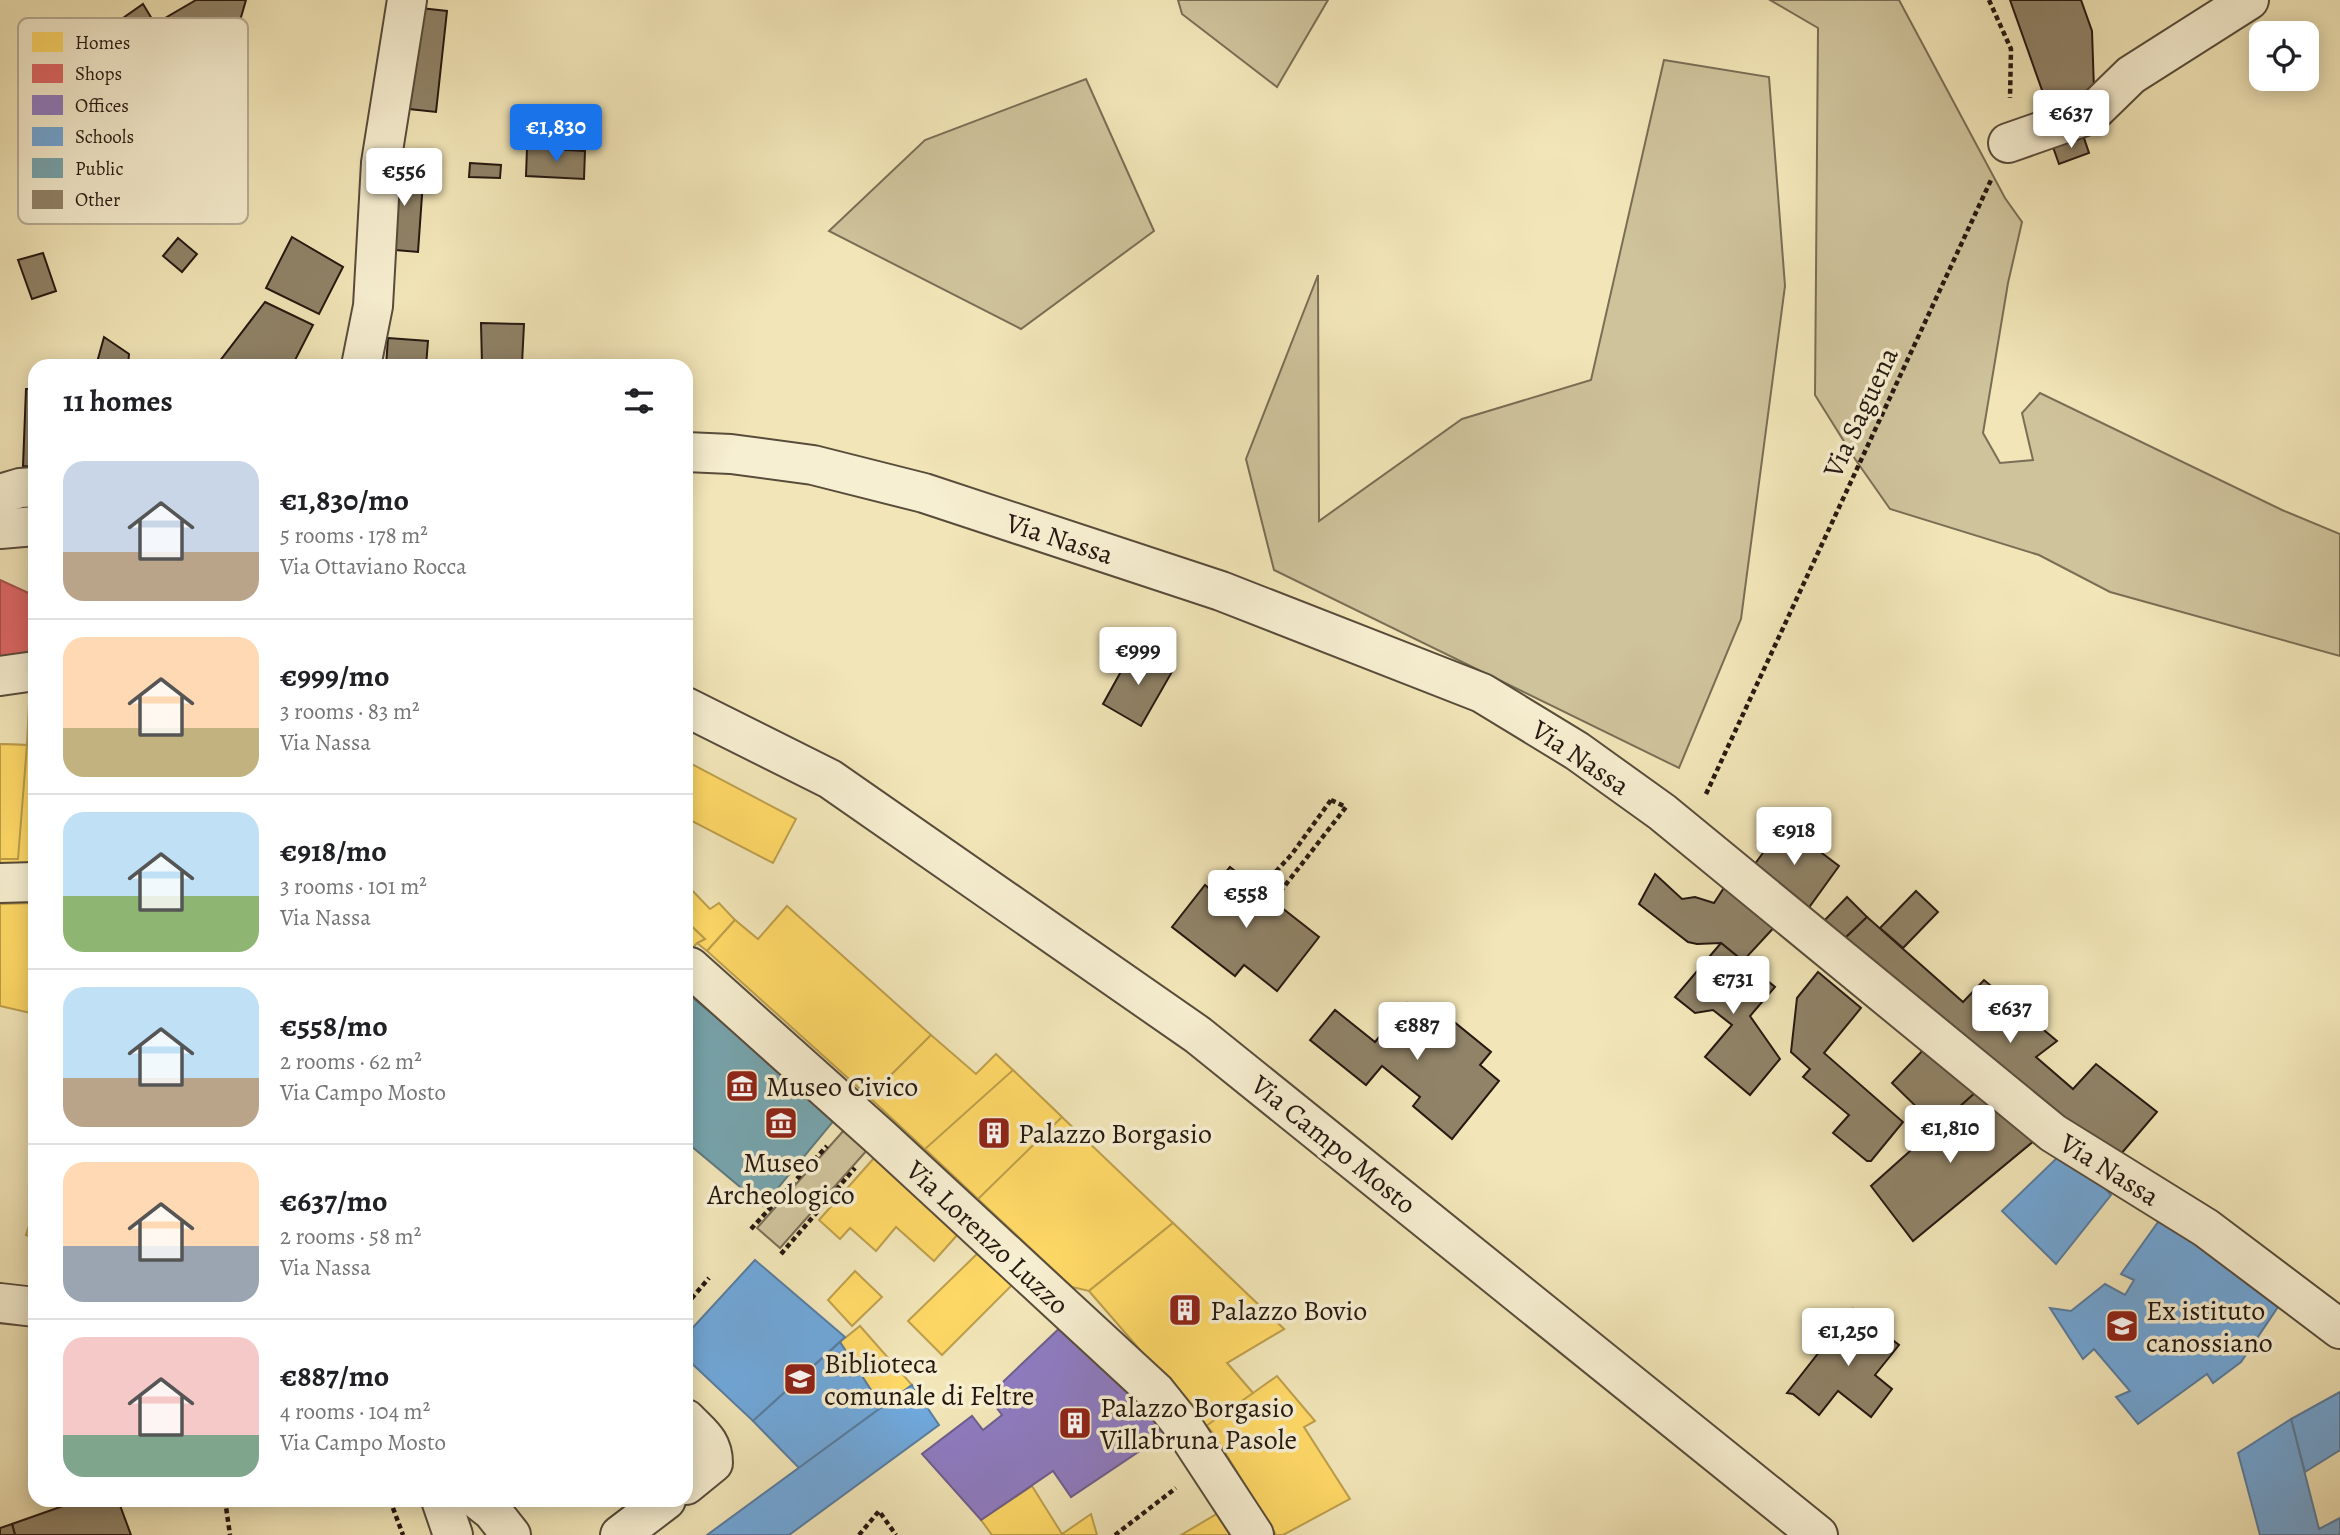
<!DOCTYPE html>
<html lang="en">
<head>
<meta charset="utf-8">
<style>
  body { margin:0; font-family:Alegreya,serif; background:#f6f6f6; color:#202124; height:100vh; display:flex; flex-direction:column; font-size:26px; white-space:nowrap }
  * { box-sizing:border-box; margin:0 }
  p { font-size:23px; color:#757577 }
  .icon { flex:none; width:38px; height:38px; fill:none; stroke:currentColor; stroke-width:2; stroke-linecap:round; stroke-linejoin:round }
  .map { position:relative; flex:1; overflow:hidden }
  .drawer { position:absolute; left:28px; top:359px; width:665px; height:1148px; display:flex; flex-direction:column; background:#fff; border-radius:21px; box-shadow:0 4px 18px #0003 }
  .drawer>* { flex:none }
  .buttons { position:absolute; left:2249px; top:21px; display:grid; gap:14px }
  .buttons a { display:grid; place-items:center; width:70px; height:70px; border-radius:14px; background:#fff; box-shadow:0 4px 18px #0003; font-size:35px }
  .price { position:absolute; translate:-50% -60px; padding:0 16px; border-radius:7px; background:#fff; color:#222; font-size:23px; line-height:46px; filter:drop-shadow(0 2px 4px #0008) }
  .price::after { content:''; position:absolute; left:50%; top:42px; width:21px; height:16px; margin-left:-10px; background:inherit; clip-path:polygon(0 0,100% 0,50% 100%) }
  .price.active { background:#1a73e8; color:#fff }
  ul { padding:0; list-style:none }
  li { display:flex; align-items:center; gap:21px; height:175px; padding:0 35px }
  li+li { border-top:2px solid #e0e0e0 }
  li span { display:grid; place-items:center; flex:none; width:196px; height:140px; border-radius:21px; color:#555 }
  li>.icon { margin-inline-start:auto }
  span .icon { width:84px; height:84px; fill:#fffc; stroke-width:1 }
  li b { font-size:30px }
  h2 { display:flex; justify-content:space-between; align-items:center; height:84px; padding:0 35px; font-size:30px }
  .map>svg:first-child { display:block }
</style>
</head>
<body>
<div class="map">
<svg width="2340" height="1535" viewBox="0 0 2340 1535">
  <rect width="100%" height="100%" fill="#f2e6b8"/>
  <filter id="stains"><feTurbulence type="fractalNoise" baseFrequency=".00286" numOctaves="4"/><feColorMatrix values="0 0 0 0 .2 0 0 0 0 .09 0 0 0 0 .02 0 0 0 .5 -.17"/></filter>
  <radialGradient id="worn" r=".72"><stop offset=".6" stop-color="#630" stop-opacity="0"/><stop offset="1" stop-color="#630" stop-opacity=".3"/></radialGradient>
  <g fill="#cfc39c" stroke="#7a6e56" stroke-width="2">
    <polygon points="1178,0 1328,0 1277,87 1182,14"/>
    <polygon points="1770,0 1899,0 2005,198 2022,222 2008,283 1983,433 2000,463 2033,460 2022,413 2040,393 2282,510 2340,534 2340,656 2110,592 2039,555 1890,509 1855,459 1815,395 1818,28"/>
    <polygon points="1664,60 1769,77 1785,286 1741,619 1679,768 1274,570 1246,459 1318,275 1319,521 1462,419 1591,380"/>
    <polygon points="1086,79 1154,231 1021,329 829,231 925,140"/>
    <polygon points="845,1129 868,1149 780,1248 757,1228"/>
  </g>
  <g fill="#ffd966" stroke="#be9f4c" stroke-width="2">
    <polygon points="30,683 35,683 35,864 0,863 0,744 27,745"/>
    <polygon points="0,744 27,745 18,859 0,859"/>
    <polygon points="686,761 796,819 773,863 686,818"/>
    <polygon points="686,884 710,909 719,903 735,920 707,951 697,943 705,939 686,921"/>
    <polygon points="35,903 35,1014 0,1006 0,904"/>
    <polygon points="787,906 931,1035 869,1097 707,951 735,920 758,939"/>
    <polygon points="686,921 705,939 697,943 686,956"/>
    <polygon points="931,1035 976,1074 996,1054 1173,1223 1089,1291 1072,1287 869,1097"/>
    <polygon points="1013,1070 1062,1117 978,1199 925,1149"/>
    <polygon points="874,1158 959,1233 934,1261 896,1227 876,1251 850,1228 840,1239 819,1220"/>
    <polygon points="35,1206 35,1238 26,1235"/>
    <polygon points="1173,1223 1284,1329 1227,1363 1253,1393 1277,1376 1315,1421 1304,1427 1350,1499 1283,1535 1276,1535 1213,1433 1089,1291"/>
    <polygon points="1173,1223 1284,1329 1227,1363 1253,1393 1206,1426 1089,1291"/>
    <polygon points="980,1251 1013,1284 942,1355 908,1321"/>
    <polygon points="855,1271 882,1297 852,1326 828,1300"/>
    <polygon points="860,1326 912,1385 882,1407 840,1342"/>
    <polygon points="1032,1486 1062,1534 1091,1514 1097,1535 992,1535 981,1520"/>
    <polygon points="1220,1512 1233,1535 1181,1535"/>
  </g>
  <polygon fill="#e06666" stroke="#a84f4c" stroke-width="2" points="0,580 35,596 35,663 0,668"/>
  <polygon fill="#8e7cc3" stroke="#6e5e8e" stroke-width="2" points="1064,1324 1168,1432 1071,1497 1053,1471 981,1520 922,1454 972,1416 983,1430 1002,1415 988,1396"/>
  <g fill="#6fa8dc" stroke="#597d9f" stroke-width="2">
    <polygon points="2061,1154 2091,1172 2111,1195 2056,1264 2002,1211"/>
    <polygon points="2161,1218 2282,1301 2241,1362 2213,1383 2207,1374 2138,1424 2116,1397 2130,1391 2094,1349 2083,1359 2050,1308 2071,1311 2105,1284 2125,1295 2134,1280 2121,1274"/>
    <polygon points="755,1260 845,1337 753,1421 686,1358 686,1335"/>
    <polygon points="840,1342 882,1407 799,1468 753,1421"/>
    <polygon points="912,1385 939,1425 789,1535 707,1535"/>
    <polygon points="2340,1392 2340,1450 2305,1472 2291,1419"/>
    <polygon points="2291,1419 2319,1529 2340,1518 2340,1535 2260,1535 2238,1453"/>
  </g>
  <polygon fill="#76a5af" stroke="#5e7b80" stroke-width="2" points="686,992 836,1118 763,1206 691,1146 686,1152"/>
  <g fill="#908368" stroke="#251811" stroke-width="2">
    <polygon points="196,0 246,0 226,69 146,45 155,24"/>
    <polygon points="2010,0 2081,0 2092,31 2094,90 2048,107"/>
    <polygon points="143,4 155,24 139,42 123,18"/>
    <polygon points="411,7 447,11 436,112 400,108"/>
    <polygon points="2083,135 2089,153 2059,164 2053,147"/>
    <polygon points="527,148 585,151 584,179 526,176"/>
    <polygon points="470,163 501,165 500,178 469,177"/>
    <polygon points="390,165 424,167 418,252 384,249"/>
    <polygon points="292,237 343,267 319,314 266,288"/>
    <polygon points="178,238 197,254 182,272 163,256"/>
    <polygon points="43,253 56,291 32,299 18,260"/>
    <polygon points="265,302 313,325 292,366 216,366"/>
    <polygon points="481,323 524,324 522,364 482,365"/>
    <polygon points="104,337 129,354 128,366 96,366"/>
    <polygon points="388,338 428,341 426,366 386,366"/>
    <polygon points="26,389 35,389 35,467 23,466"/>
    <polygon points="1134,648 1173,670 1141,726 1103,704"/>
    <polygon points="1787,820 1817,842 1814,847 1839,866 1805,913 1749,872"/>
    <polygon points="1230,867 1319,937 1277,991 1244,965 1235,976 1172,927 1205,885 1211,890"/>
    <polygon points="1655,874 1682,899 1695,897 1714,903 1729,880 1779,922 1743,961 1721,943 1697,944 1688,942 1639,904"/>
    <polygon points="1916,891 1938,912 1903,948 1880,928"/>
    <polygon points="1847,897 1867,917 1840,943 1821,924"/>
    <polygon points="1867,917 1963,1002 1984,980 2057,1041 2036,1057 2073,1089 2096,1064 2157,1112 2114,1162 1840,943"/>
    <polygon points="1721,943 1775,987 1750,1016 1780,1059 1750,1095 1705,1057 1732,1025 1713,1010 1695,1013 1675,997"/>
    <polygon points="1818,972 1861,1008 1824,1053 1903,1122 1871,1161 1867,1161 1833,1133 1849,1115 1803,1077 1810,1069 1791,1052 1797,998"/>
    <polygon points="1407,1003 1431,1024 1442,1012 1491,1052 1480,1065 1499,1081 1452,1139 1413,1106 1420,1097 1382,1066 1366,1085 1310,1040 1335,1010 1375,1042"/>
    <polygon points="1926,1047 1976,1092 1937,1127 1892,1083"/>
    <polygon points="1976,1092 2035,1140 1913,1241 1871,1186"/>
    <polygon points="1853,1309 1899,1345 1875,1375 1892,1389 1871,1417 1838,1391 1819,1415 1793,1394 1787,1393"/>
    <polygon points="80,1500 118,1500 131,1535 15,1535 12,1524"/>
    <polygon points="12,1524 15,1535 0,1535 0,1528"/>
  </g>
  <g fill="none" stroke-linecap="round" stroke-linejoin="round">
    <defs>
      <g id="minor">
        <polyline points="2008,143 2091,114 2131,75 2249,0"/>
        <polyline points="361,366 373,306 381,163 407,0"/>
        <polyline points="686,452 731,454 813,465 924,493 1221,591 1482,693 1577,751 1662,812 2053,1133 2206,1228 2340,1329"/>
        <polyline points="0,494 20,488 35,487"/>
        <polyline points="0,529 35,526"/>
        <polyline points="0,676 35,671"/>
        <polyline points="686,707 830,779 1198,1035 1818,1535"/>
        <polyline points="0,883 35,882"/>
        <polyline points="686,971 690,967 881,1138 1156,1392 1180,1422 1254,1535"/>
        <polyline points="0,1303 35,1307"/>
        <path d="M 686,1419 C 700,1434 713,1441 713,1463 L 686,1485"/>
        <polyline points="441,1500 453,1535"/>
        <polyline points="478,1500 492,1511 511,1535"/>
        <polyline points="620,1535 666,1500"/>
      </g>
    </defs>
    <use href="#minor" stroke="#584c3b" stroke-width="42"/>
    <g stroke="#251811" stroke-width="4.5" stroke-dasharray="5 3.5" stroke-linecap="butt">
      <polyline points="1989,0 2011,49 2010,98"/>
      <polyline points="1706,794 1991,180"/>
      <polygon points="1331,800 1346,807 1273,901 1259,890 1292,854"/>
      <polyline points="751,1229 827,1146"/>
      <polyline points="781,1254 855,1168"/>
      <polyline points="686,1305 709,1278"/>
      <polyline points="225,1500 230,1535"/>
      <polyline points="390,1500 403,1535"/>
      <polyline points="859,1535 879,1511 896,1535"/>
      <polyline points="1115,1535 1176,1488"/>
    </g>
    <use href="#minor" stroke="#f7efd1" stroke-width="38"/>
  </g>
  <defs>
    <symbol id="museum-square" viewBox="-11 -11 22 22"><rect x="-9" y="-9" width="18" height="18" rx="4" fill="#8f2418" stroke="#f7efd1"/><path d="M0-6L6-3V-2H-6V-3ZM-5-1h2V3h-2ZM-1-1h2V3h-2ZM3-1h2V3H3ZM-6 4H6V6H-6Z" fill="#fff"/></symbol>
    <symbol id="building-square" viewBox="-11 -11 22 22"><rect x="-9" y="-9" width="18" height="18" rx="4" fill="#8f2418" stroke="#f7efd1"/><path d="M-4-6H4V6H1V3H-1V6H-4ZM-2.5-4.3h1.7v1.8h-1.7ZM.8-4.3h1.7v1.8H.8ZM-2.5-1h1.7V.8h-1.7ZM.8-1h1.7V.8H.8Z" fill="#fff"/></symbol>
    <symbol id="school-square" viewBox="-11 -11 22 22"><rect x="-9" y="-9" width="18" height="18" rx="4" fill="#8f2418" stroke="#f7efd1"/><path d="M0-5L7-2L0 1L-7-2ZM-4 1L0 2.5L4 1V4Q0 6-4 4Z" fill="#fff"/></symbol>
  </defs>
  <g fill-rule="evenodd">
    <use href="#museum-square" x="723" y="1067" width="38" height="38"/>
    <use href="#museum-square" x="762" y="1104" width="38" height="38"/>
    <use href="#building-square" x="975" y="1114" width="38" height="38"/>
    <use href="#building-square" x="1166" y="1291" width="38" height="38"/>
    <use href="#school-square" x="2103" y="1307" width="38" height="38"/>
    <use href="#school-square" x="781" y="1360" width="38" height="38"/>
    <use href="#building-square" x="1056" y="1404" width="38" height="38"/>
  </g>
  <g text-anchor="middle" stroke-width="7" stroke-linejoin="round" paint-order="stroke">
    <g font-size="28" fill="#251811" stroke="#f7efd1">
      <text transform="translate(1860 412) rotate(-65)" y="10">Via Saguena</text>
      <text transform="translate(1060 538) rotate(18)" y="10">Via Nassa</text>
      <text transform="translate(1581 757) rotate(34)" y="10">Via Nassa</text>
      <text transform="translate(1334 1144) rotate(39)" y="10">Via Campo Mosto</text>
      <text transform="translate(2110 1169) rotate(32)" y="10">Via Nassa</text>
      <text transform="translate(988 1237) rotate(43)" y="10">Via Lorenzo Luzzo</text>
    </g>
    <g font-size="28" fill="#251811" stroke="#f7efd1" text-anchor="start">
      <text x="766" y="1096">Museo Civico</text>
      <text x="1018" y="1143">Palazzo Borgasio</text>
      <text x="781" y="1172" text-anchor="middle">Museo<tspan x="781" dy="32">Archeologico</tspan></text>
      <text x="1210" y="1320">Palazzo Bovio</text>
      <text x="2146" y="1320">Ex istituto<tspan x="2146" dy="32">canossiano</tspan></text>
      <text x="824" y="1373">Biblioteca<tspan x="824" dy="32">comunale di Feltre</tspan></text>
      <text x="1100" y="1417">Palazzo Borgasio<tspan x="1100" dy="32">Villabruna Pasole</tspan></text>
    </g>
  </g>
  <rect x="18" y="18" width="230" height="206" rx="10" fill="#f7efd1" stroke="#b8ae97" stroke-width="2"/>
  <rect x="32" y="32" width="31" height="20" fill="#ffd966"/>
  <rect x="32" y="64" width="31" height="19" fill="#e06666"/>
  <rect x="32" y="95" width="31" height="20" fill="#8e7cc3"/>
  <rect x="32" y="127" width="31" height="19" fill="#6fa8dc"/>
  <rect x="32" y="158" width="31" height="20" fill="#76a5af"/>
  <rect x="32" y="190" width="31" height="19" fill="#908368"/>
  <g font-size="19" fill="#251811">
    <text x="75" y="49">Homes</text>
    <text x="75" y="80">Shops</text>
    <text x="75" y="112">Offices</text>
    <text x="75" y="143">Schools</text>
    <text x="75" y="175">Public</text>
    <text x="75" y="206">Other</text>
  </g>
  <rect width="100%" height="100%" filter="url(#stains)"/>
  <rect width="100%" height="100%" fill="url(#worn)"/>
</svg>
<div class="buttons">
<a><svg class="icon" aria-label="locate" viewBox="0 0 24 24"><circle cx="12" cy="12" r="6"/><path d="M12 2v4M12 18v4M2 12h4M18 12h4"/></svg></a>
</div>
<b class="price" style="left:2071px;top:150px">€637</b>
<b class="price active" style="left:556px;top:164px">€1,830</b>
<b class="price" style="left:404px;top:208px">€556</b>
<b class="price" style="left:1138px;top:687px">€999</b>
<b class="price" style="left:1794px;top:867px">€918</b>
<b class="price" style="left:1246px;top:930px">€558</b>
<b class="price" style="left:1733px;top:1016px">€731</b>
<b class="price" style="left:2010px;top:1045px">€637</b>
<b class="price" style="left:1417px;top:1062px">€887</b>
<b class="price" style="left:1950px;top:1165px">€1,810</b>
<b class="price" style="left:1848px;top:1368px">€1,250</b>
<section class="drawer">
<h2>11 homes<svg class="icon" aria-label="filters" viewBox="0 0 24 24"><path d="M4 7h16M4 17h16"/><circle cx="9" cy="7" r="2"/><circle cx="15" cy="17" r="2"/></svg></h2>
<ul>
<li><span style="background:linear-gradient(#c9d6e8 65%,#b9a48a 0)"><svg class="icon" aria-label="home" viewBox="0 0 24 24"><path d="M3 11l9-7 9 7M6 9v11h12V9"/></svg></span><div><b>€1,830/mo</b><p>5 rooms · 178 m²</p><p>Via Ottaviano Rocca</p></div></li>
<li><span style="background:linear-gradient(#ffd9b3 65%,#c2b280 0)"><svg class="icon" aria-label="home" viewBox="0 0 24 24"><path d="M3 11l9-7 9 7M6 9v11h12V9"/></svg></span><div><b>€999/mo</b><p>3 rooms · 83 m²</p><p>Via Nassa</p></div></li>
<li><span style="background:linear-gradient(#bfe0f5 60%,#8fb573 0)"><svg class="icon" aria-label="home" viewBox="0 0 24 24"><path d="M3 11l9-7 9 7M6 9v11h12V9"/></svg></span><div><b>€918/mo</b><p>3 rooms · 101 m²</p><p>Via Nassa</p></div></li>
<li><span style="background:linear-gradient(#bfe0f5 65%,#b9a48a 0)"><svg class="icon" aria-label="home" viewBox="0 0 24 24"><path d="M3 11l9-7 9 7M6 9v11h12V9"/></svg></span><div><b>€558/mo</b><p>2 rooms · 62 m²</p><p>Via Campo Mosto</p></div></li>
<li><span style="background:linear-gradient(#ffd9b3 60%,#9aa5b1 0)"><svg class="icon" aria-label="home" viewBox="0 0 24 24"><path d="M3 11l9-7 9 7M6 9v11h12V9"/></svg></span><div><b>€637/mo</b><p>2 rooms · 58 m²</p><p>Via Nassa</p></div></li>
<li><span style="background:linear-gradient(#f6c9c9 70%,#7fa58c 0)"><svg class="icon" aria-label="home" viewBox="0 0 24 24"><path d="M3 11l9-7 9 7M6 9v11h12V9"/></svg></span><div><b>€887/mo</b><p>4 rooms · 104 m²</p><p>Via Campo Mosto</p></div></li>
</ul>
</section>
</div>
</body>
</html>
